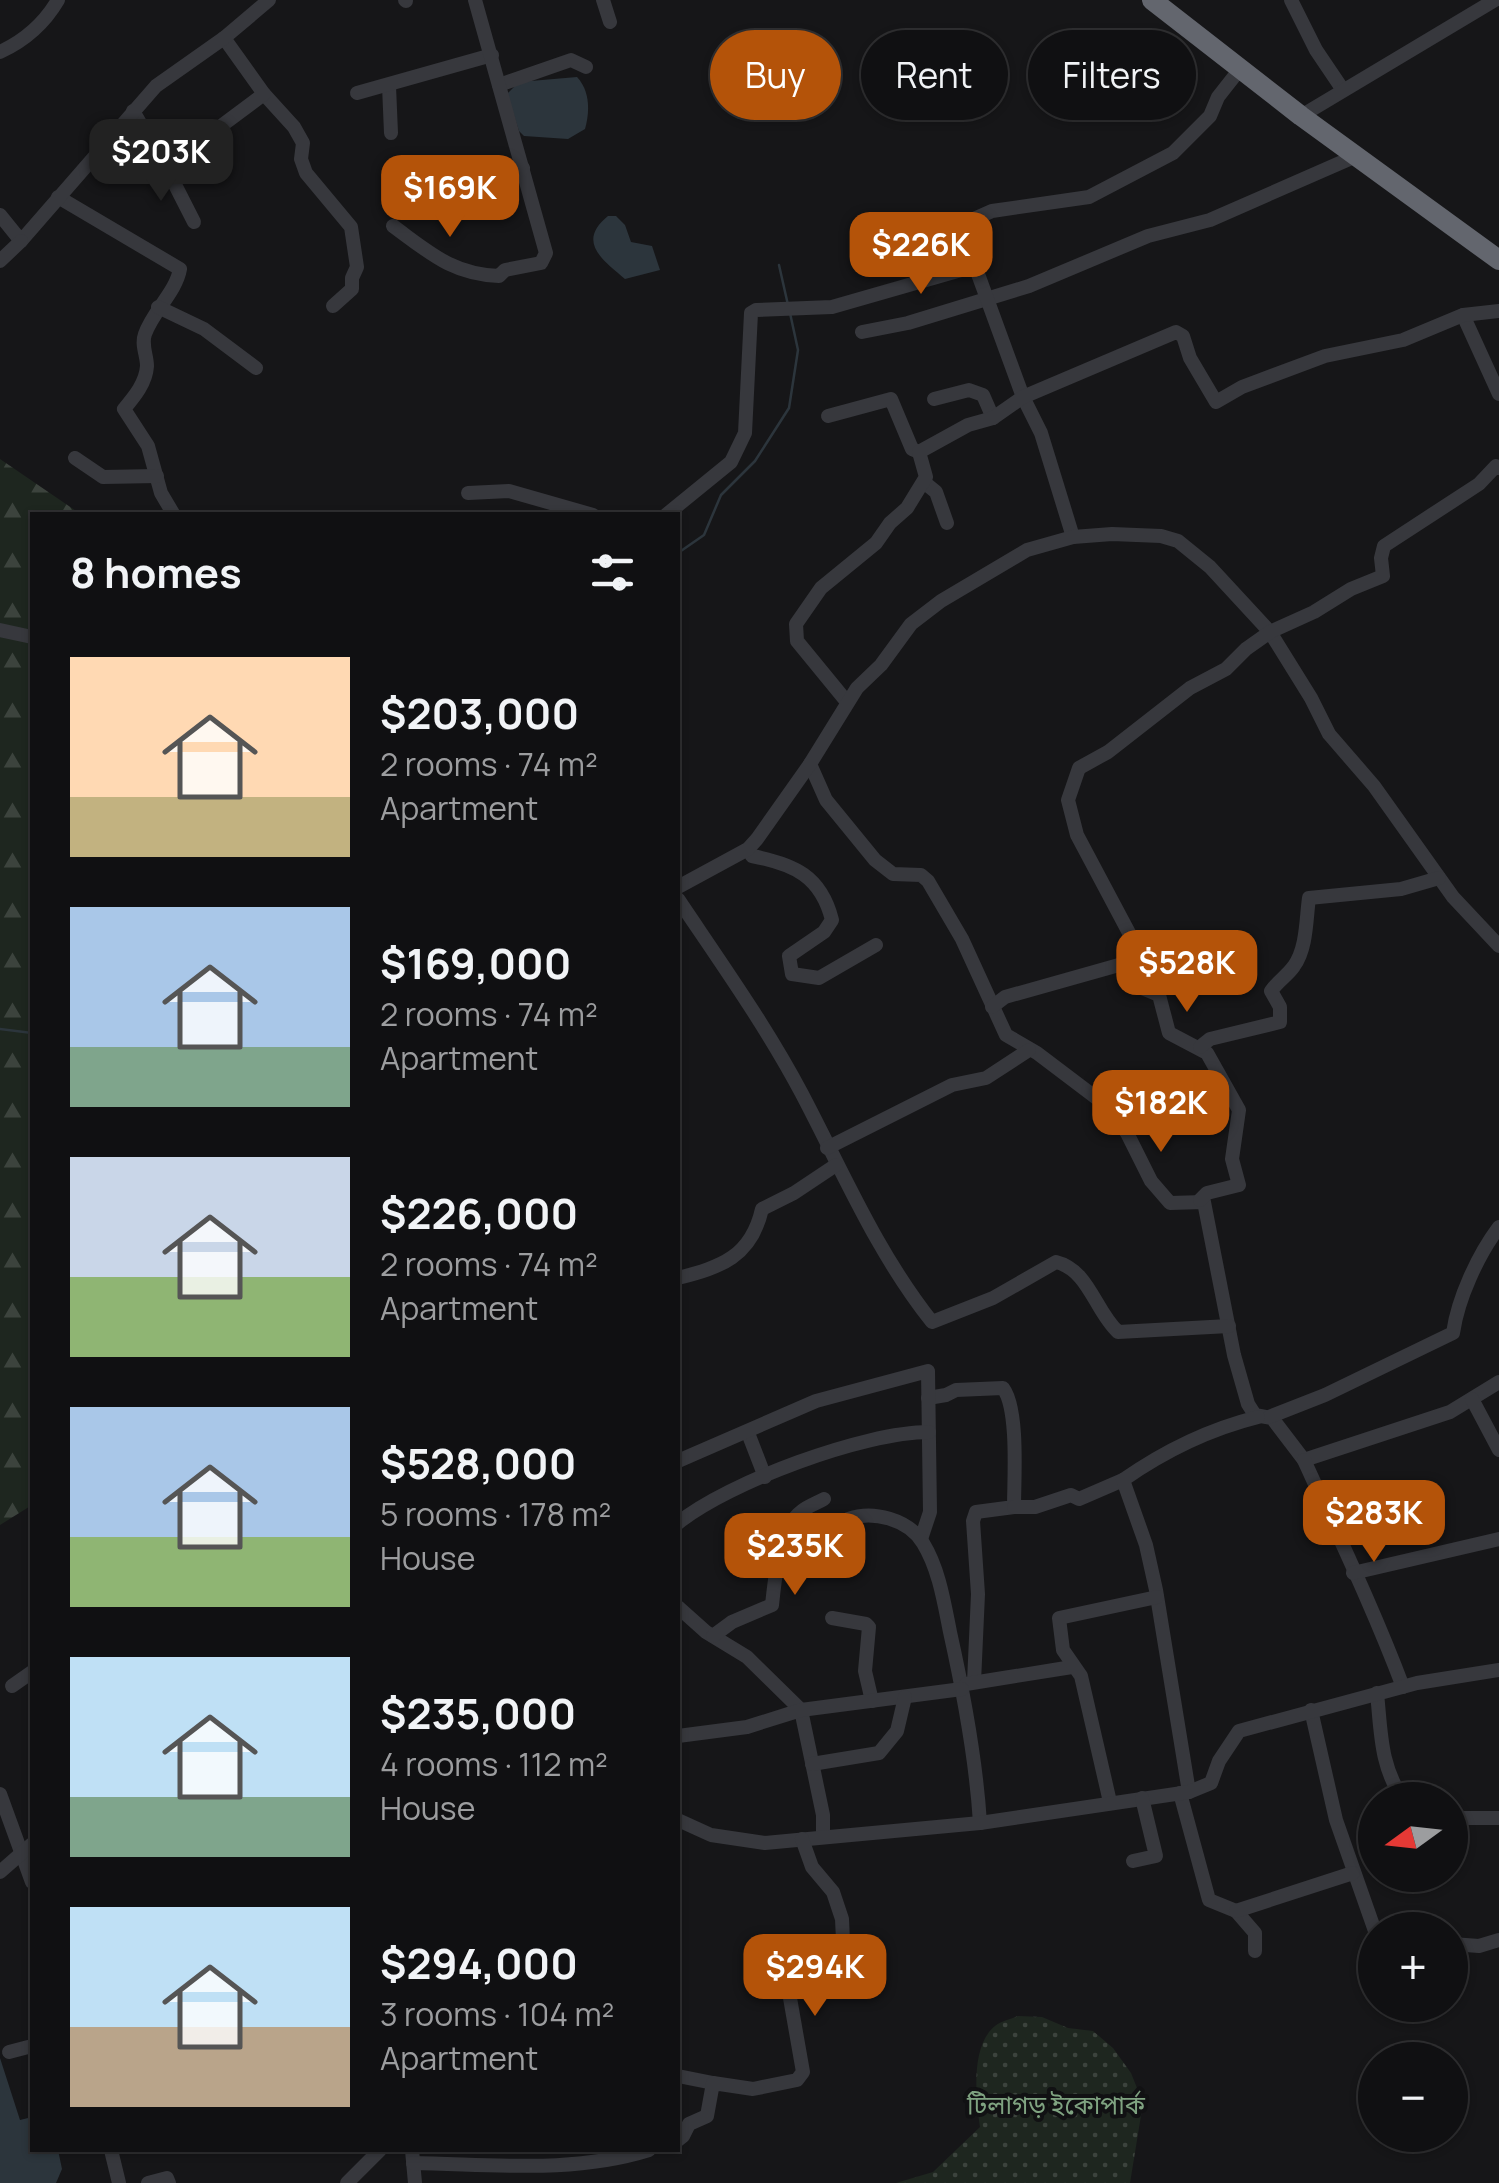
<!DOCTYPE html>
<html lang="en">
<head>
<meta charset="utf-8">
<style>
  body { margin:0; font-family:Manrope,"Noto Sans Bengali",sans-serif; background:#1e1e20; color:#f1f3f6; height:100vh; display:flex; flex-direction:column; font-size:38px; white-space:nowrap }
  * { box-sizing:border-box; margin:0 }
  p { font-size:32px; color:#9c9d9f }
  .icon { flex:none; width:55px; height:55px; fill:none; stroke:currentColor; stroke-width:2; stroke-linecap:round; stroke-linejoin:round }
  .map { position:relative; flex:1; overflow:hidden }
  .sheet { position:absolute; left:30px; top:512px; width:650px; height:1640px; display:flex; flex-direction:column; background:#101012; border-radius:0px; box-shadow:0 2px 8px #0004,0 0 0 2px #303032 }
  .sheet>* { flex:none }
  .hud { position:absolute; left:710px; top:30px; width:638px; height:90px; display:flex; gap:20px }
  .needle { width:65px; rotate:255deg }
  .buttons { position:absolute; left:1358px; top:1782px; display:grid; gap:20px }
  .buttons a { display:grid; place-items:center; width:110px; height:110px; border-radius:50%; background:#101012; box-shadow:0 2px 8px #0004,0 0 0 2px #303032; font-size:50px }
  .price { position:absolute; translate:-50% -85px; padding:0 22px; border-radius:20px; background:#b45309; color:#fff; font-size:32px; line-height:65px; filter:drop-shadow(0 2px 5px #0008) }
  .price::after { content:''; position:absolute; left:50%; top:60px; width:30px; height:22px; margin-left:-15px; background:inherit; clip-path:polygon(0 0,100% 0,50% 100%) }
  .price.on { background:#222; color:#fff }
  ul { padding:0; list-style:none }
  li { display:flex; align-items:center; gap:30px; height:250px; padding:0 40px }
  li span { display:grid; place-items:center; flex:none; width:280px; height:200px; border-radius:0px; color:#555 }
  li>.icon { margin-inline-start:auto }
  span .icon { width:120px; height:120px; fill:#fffc; stroke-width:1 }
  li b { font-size:42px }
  h2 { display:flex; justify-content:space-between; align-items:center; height:120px; padding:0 40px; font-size:42px }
  .pill { padding:0 35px; border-radius:45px; background:#101012; box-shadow:0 2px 8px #0004,0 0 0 2px #303032; font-size:35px; line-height:90px }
  .pill.on { background:#b45309; color:#fff }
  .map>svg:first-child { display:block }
</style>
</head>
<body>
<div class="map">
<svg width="1499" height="2183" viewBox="0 0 1499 2183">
  <defs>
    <pattern id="grass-dots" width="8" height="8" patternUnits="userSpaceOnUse" patternTransform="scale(2.5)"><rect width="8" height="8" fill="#1e261f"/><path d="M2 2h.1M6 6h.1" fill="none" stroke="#3c433d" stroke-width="1.8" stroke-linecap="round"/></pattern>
    <pattern id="forest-firs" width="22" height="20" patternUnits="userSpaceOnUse" patternTransform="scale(2.5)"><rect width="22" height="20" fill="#1e261f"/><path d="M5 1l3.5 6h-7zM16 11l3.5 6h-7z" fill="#3c433d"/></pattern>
  </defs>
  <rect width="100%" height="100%" fill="#161618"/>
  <path fill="url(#grass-dots)" d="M 1018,2016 L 1042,2017 L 1068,2028 L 1093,2031 L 1113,2048 L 1131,2073 L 1143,2103 L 1130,2183 L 896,2183 L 933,2172 L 980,2127 C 976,2099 970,2046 995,2026 C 1001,2021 1011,2019 1018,2016 Z"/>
  <polygon fill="url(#forest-firs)" points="0,459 82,515 32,515 32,1505 0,1525"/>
  <g fill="#2c353c">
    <path d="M 577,77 C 590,91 590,111 585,129 L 568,139 L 524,136 L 519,131 L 507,94 L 519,82 Z"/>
    <path d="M 608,216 L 616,216 L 625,225 L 631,242 L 652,246 L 660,270 L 625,279 C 603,260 576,242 608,216 Z"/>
    <polygon points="0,2058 20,2120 32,2117 32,2150 58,2150 62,2169 56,2183 0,2183"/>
  </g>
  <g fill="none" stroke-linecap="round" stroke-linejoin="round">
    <g stroke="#2c353c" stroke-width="2.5">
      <polyline points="779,265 788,305"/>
      <polyline points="485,515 488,512 521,515"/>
      <polyline points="678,553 704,535 721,495 755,461 789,408 798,350 790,313"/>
      <polyline points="0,1029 32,1033"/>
    </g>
    <g stroke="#37383d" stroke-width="14">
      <polyline points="405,0 406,1"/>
      <polyline points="603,0 610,22"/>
      <polyline points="1291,0 1316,50 1343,90"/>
      <path d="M 0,52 C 26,40 44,24 58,0"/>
      <polyline points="499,85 571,60 586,67"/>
      <polyline points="389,86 391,133"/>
      <polyline points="357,93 492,55"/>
      <polyline points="264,94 294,127 303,143 301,159 306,173 351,227 357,267 352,278 352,289 333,306"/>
      <polyline points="133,111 166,167 264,94 224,38"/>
      <polyline points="1301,116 1495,0"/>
      <polyline points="166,167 194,222"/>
      <polyline points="489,177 523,168"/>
      <path d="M 58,197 L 180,269 C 176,292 153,311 145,334 C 141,345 147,355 147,366 C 146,383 134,397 124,409 L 148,446 L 161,493 L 174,515"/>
      <polyline points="0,215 21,241 156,86 224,38 269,0"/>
      <path d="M 393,226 C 430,253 452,274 499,276 L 505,270 L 541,263 L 546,253 L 475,0"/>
      <polyline points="0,261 21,241"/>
      <polyline points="158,307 204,329 256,368"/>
      <polyline points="1463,315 1499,394"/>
      <polyline points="862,332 908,323 1029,286 1148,236 1210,220 1356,156"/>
      <polyline points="934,399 969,390 983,395 993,418"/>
      <polyline points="828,416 891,399 912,449 919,452"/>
      <polyline points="75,458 103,477 157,476"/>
      <polyline points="925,483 936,492 947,523"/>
      <polyline points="468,493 509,491 593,515"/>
      <polyline points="666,515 731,462 745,433 751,313 756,310 832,307 975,266"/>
      <polyline points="1073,537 1041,433 1023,397 963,233 965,223 992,211 1089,197 1173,153 1210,116 1218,97 1240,69"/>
      <polyline points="0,630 32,637"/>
      <polyline points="847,702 797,641 796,624 821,588 876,543 890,523 907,508 926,477 919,452 968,425 993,418 1023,397 1176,332 1183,336 1190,358 1216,402 1242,387 1325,356 1403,340 1463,315 1499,311"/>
      <polyline points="810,764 826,800 875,860 893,874 921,875 928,881 962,939 1006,1035 1037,1053 1107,1106 1127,1133 1151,1181 1170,1203 1204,1202 1234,1355 1248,1404 1255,1415 1272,1418 1304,1460 1450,1412 1499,1382"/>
      <path d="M 748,849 L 752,856 C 794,864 821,876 832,920 L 824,932 L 789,956 L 792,974 L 819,978 L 876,945"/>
      <polyline points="678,887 748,849 757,839 810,764 857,688 881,665 911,624 941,601 1027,550 1073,537 1112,534 1161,536 1178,541 1210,567 1270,632 1311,698 1329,734 1374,786 1453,897 1499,946"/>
      <path d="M 678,899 C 721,963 766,1026 802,1094 C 843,1172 877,1253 932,1322 L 993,1298 L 1056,1262 C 1089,1270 1095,1311 1118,1332 L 1229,1326"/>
      <polyline points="1126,963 1136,946 1077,835 1068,800 1079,768 1108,752 1190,688 1226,669 1246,649 1270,632 1314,612 1351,589 1383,576 1381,558 1384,546 1479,484 1496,466 1499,468"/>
      <polyline points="992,1007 1005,997 1126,963 1135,985 1159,995 1169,1033 1207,1053 1239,1110 1232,1159 1239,1185 1207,1193 1200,1200"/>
      <path d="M 1200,1047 L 1210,1039 L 1280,1022 L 1280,1007 L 1271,991 C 1278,981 1288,975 1294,966 C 1307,948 1306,919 1309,898 L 1401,889 L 1439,878"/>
      <polyline points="827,1148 952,1085 986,1078 1029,1050"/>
      <path d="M 678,1278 C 721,1267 751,1257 762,1209 L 794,1193 L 836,1165"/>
      <path d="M 928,1398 L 946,1395 L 956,1390 L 1003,1388 C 1019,1409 1014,1480 1014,1507 L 976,1512 L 973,1521 L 978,1594 L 974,1682"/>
      <polyline points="1472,1399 1499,1450"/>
      <path d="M 1269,1417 L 1325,1395 L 1453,1333 C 1458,1298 1478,1255 1499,1227"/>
      <polyline points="748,1433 765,1477"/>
      <path d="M 1304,1460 C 1338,1535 1374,1610 1403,1687"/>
      <polyline points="678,1461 816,1401 928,1371 930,1512 921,1539"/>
      <polyline points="1014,1507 1035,1507 1071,1495 1079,1499 1123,1480"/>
      <path d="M 678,1523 C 729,1482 864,1432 929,1432"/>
      <path d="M 782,1548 L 826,1557 L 848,1519 C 873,1510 908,1519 923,1543 C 939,1569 944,1602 950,1632 C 964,1695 976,1758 980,1823"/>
      <polyline points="1353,1573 1499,1539"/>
      <polyline points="678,1607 706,1632 747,1657 801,1710 823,1815 823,1837"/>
      <polyline points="832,1618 866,1624 869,1627 865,1671 872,1701"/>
      <path d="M 713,1636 L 732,1622 L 772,1605 C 775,1578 779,1527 802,1511 C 808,1506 817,1503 824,1499"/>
      <polyline points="966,1684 1072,1667"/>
      <polyline points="12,1686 32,1672"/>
      <path d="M 1377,1693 C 1381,1731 1380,1768 1404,1800"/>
      <polyline points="1311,1710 1336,1820 1375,1931"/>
      <polyline points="678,1736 747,1727 801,1710 962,1689"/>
      <polyline points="812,1764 879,1753 897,1731 905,1697"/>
      <path d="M 1189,1792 L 1156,1590 L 1146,1545 L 1123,1480 C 1163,1452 1210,1429 1258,1417"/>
      <polyline points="1180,1793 1209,1900 1236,1911 1255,1933 1255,1951"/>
      <polyline points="0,1794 32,1882"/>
      <polyline points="1110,1802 1081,1676 1063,1650 1059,1618 1157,1597"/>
      <polyline points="1450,1818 1499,1818"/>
      <polyline points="678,1820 711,1835 765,1843 980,1823 1189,1792 1211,1783 1219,1761 1239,1731 1417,1683 1499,1670"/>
      <polyline points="1133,1861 1156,1856 1142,1798"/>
      <polyline points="0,1872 32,1844"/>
      <polyline points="1236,1911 1353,1873"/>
      <polyline points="1452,1944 1479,1946 1499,1940"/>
      <polyline points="9,2052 32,2046"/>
      <polyline points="678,2076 713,2083"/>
      <polyline points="678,2140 683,2136 689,2124 707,2116 713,2083 753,2089 797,2080 803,2072 790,1998 792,1992 838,1989 845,1984 842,1919 833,1892 812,1867 802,1839"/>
      <polyline points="111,2150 119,2183"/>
      <polyline points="412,2150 415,2183"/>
      <path d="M 413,2163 C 492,2164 572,2174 649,2150"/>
      <polyline points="148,2183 167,2178 169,2183"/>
      <polyline points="347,2183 380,2150"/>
    </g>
    <polyline stroke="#63666e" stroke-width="20" points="1152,0 1301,116 1499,260"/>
  </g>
  <g text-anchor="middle" stroke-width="8" stroke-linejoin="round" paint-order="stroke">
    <g font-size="25" fill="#7fa381" stroke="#111113">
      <text x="1056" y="2114">টিলাগড় ইকোপার্ক</text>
    </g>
  </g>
</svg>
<div class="buttons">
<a><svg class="needle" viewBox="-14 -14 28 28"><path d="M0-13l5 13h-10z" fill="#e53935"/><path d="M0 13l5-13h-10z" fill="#9c9d9f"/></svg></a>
<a>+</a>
<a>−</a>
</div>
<b class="price on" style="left:161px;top:204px">$203K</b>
<b class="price" style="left:450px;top:240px">$169K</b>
<b class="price" style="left:921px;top:297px">$226K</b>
<b class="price" style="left:1187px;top:1015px">$528K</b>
<b class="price" style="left:1161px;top:1155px">$182K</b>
<b class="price" style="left:1374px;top:1565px">$283K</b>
<b class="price" style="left:795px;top:1598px">$235K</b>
<b class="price" style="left:815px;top:2019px">$294K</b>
<div class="hud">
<a class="pill on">Buy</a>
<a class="pill">Rent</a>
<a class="pill">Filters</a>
</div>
<section class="sheet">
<h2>8 homes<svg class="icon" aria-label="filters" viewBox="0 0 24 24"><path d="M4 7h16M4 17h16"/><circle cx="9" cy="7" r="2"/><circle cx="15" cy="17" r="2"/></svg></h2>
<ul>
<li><span style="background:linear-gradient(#ffd9b3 70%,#c2b280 0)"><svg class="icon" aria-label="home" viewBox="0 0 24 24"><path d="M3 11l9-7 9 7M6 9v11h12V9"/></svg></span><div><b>$203,000</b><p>2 rooms · 74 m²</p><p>Apartment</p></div></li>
<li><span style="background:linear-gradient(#a9c7e8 70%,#7fa58c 0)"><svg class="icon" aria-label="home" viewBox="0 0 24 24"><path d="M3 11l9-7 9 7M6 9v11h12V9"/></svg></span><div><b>$169,000</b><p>2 rooms · 74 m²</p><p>Apartment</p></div></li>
<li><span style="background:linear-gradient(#c9d6e8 60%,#8fb573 0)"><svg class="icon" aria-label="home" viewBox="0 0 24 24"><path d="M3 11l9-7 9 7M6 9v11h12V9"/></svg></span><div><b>$226,000</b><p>2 rooms · 74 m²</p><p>Apartment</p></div></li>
<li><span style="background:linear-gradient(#a9c7e8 65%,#8fb573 0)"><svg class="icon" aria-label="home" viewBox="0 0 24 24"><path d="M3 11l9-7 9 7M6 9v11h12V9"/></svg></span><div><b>$528,000</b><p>5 rooms · 178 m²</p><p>House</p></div></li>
<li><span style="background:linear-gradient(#bfe0f5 70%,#7fa58c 0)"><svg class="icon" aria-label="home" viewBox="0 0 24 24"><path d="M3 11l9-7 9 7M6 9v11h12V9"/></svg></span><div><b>$235,000</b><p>4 rooms · 112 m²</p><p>House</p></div></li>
<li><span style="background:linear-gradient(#bfe0f5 60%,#b9a48a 0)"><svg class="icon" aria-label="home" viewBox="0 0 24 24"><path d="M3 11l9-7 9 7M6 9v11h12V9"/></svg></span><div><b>$294,000</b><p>3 rooms · 104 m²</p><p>Apartment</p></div></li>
</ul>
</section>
</div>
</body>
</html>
